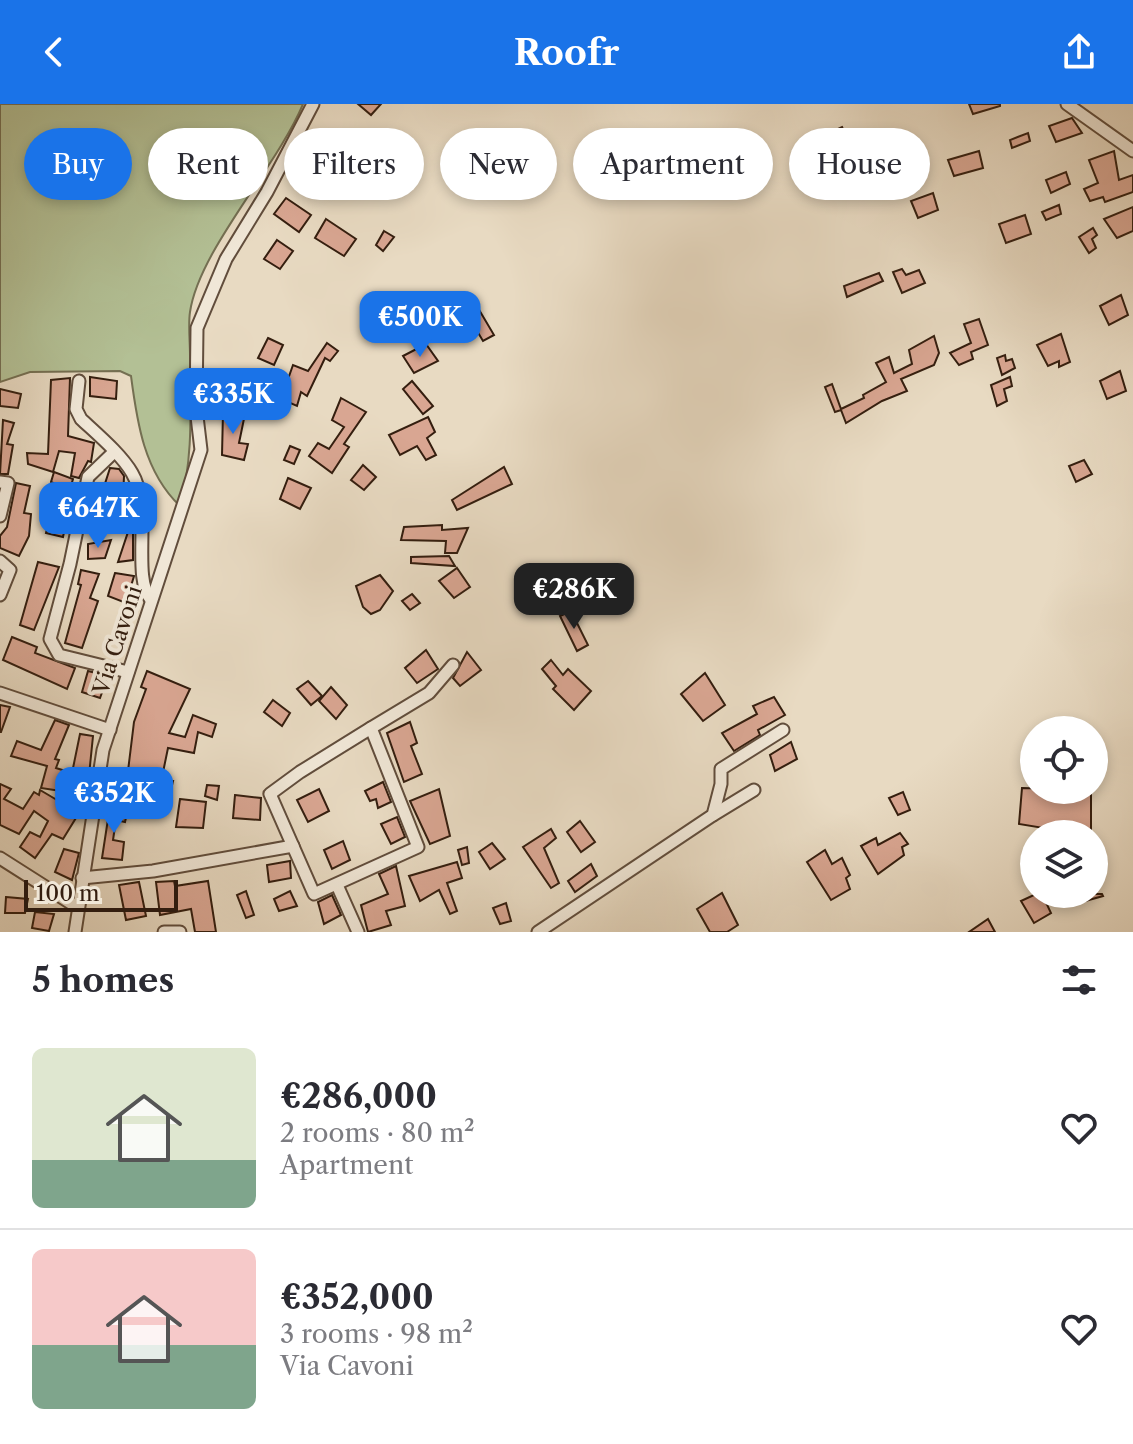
<!DOCTYPE html>
<html lang="en">
<head>
<meta charset="utf-8">
<style>
  body { margin:0; font-family:"Libre Caslon Text",serif; background:#f7f7f7; color:#2b2b33; height:100vh; display:flex; flex-direction:column; font-size:30px; white-space:nowrap }
  * { box-sizing:border-box; margin:0 }
  p { font-size:26px; color:#7c7c81 }
  .icon { flex:none; width:44px; height:44px; fill:none; stroke:currentColor; stroke-width:2; stroke-linecap:round; stroke-linejoin:round }
  .map { position:relative; height:828px; overflow:hidden }
  .side { display:flex; flex-direction:column; background:#fff; flex:1 }
  .side>* { flex:none }
  .banner { position:absolute; left:24px; top:24px; width:1086px; height:72px; display:flex; gap:16px }
  .buttons { position:absolute; left:1020px; top:612px; display:grid; gap:16px }
  .buttons a { display:grid; place-items:center; width:88px; height:88px; border-radius:50%; background:#fff; box-shadow:0 4px 12px #0003; font-size:40px }
  .scale { position:absolute; left:24px; bottom:20px; width:154px; box-sizing:border-box; padding-left:8px; border:4px solid #341e0f; border-top:0; font-size:22px; line-height:28px; white-space:nowrap; color:#341e0f; -webkit-text-stroke:6px #f0e7d7; paint-order:stroke }
  .price { position:absolute; translate:-50% -68px; padding:0 18px; border-radius:16px; background:#1a73e8; color:#fff; font-size:26px; line-height:52px; filter:drop-shadow(0 2px 4px #0008) }
  .price::after { content:''; position:absolute; left:50%; top:48px; width:24px; height:18px; margin-left:-12px; background:inherit; clip-path:polygon(0 0,100% 0,50% 100%) }
  .price.active { background:#222; color:#fff }
  ul { padding:0; list-style:none }
  li { display:flex; align-items:center; gap:24px; height:200px; padding:0 32px }
  li+li { border-top:2px solid #e1e1e2 }
  li span { display:grid; place-items:center; flex:none; width:224px; height:160px; border-radius:12px; color:#555 }
  li>.icon { margin-inline-start:auto }
  span .icon { width:96px; height:96px; fill:#fffc; stroke-width:1 }
  li b { font-size:34px }
  h2 { display:flex; justify-content:space-between; align-items:center; height:96px; padding:0 32px; font-size:34px }
  .chip { padding:0 28px; border-radius:36px; background:#fff; box-shadow:0 4px 12px #0003; font-size:28px; line-height:72px }
  .chip.active { background:#1a73e8; color:#fff }
  header { display:flex; justify-content:space-between; align-items:center; height:104px; padding:0 32px; background:#1a73e8; color:#fff; font-size:36px; font-weight:800 }
  .map>svg:first-child { display:block }
</style>
</head>
<body>
<header><svg class="icon" aria-label="back" viewBox="0 0 24 24"><path d="M15 5l-7 7 7 7"/></svg>Roofr<svg class="icon" aria-label="share" viewBox="0 0 24 24"><path d="M12 15V3M7 8l5-5 5 5M5 13v7h14v-7"/></svg></header>
<div class="map">
<svg width="1133" height="828" viewBox="0 0 1133 828">
  <rect width="100%" height="100%" fill="#e8dac2"/>
  <filter id="stains"><feTurbulence type="fractalNoise" baseFrequency=".0025" numOctaves="4"/><feColorMatrix values="0 0 0 0 .2 0 0 0 0 .09 0 0 0 0 .02 0 0 0 .5 -.17"/></filter>
  <radialGradient id="worn" r=".72"><stop offset=".6" stop-color="#630" stop-opacity="0"/><stop offset="1" stop-color="#630" stop-opacity=".3"/></radialGradient>
  <path fill="#b3c095" stroke="#746f52" stroke-width="2" d="M 0,0 L 303,0 C 277,63 199,146 190,208 C 188,221 190,237 190,251 C 190,303 194,351 180,402 C 144,368 137,318 131,272 L 120,267 L 30,268 L 0,278 Z"/>
  <g fill="#d9a692" stroke="#341e0f" stroke-width="2">
    <polygon points="358,0 381,0 371,11"/>
    <polygon points="969,0 1000,0 1000,2 973,10"/>
    <polygon points="1072,14 1082,29 1056,38 1049,22"/>
    <polygon points="842,23 850,42 833,51 823,32"/>
    <polygon points="1028,29 1030,37 1012,44 1010,36"/>
    <polygon points="979,47 983,64 954,72 948,56"/>
    <polygon points="1114,47 1119,76 1133,71 1133,88 1105,98 1103,93 1090,97 1084,85 1098,79 1089,56"/>
    <polygon points="305,55 332,82 327,89 310,74 306,79 294,69"/>
    <polygon points="1066,68 1070,80 1051,89 1046,76"/>
    <polygon points="933,89 938,106 918,114 911,97"/>
    <polygon points="286,94 311,111 299,128 274,110"/>
    <polygon points="1059,101 1061,110 1046,116 1042,108"/>
    <polygon points="1133,103 1133,127 1117,134 1104,115"/>
    <polygon points="1025,111 1031,130 1006,139 999,120"/>
    <polygon points="326,115 356,135 344,152 315,134"/>
    <polygon points="1093,124 1097,131 1092,135 1096,144 1089,149 1079,133"/>
    <polygon points="384,127 394,133 383,147 376,141"/>
    <polygon points="277,136 293,147 280,165 264,155"/>
    <polygon points="902,165 906,171 919,166 925,179 902,189 893,168"/>
    <polygon points="879,169 883,177 847,193 844,182"/>
    <polygon points="1121,191 1128,211 1109,221 1100,202"/>
    <polygon points="478,204 494,231 483,237 467,210"/>
    <polygon points="979,215 988,241 971,248 973,255 959,261 950,249 971,239 964,220"/>
    <polygon points="1061,230 1070,258 1059,263 1059,257 1048,262 1037,241"/>
    <polygon points="934,232 939,249 934,261 901,275 907,287 882,297 846,319 841,306 835,308 825,283 832,280 841,305 864,294 863,291 886,278 876,259 889,253 894,269 912,260 909,246"/>
    <polygon points="268,234 283,241 274,261 258,254"/>
    <polygon points="327,239 338,247 330,257 325,254 307,292 301,288 297,302 281,295 293,261 308,267"/>
    <polygon points="426,240 438,257 414,269 403,252"/>
    <polygon points="1005,251 1006,257 1012,255 1015,264 1002,271 997,254"/>
    <polygon points="1120,267 1126,287 1107,295 1100,277"/>
    <polygon points="90,273 117,277 116,295 90,292"/>
    <polygon points="1010,273 1012,282 1004,285 1007,297 997,302 991,281"/>
    <polygon points="70,274 68,332 94,339 91,358 88,357 79,374 71,372 75,349 59,347 53,368 28,360 27,349 48,350 51,276"/>
    <polygon points="412,277 433,302 423,310 403,285"/>
    <polygon points="0,285 21,290 18,304 0,302"/>
    <polygon points="341,294 366,308 344,340 349,343 332,369 309,352 318,339 329,345 344,323 332,316"/>
    <polygon points="223,308 245,310 239,339 248,340 244,356 222,351"/>
    <polygon points="428,313 435,328 427,334 436,351 426,356 417,342 400,351 389,331"/>
    <polygon points="3,316 14,319 7,340 13,341 8,370 0,370"/>
    <polygon points="290,342 300,346 294,360 284,356"/>
    <polygon points="1084,356 1092,370 1076,378 1069,362"/>
    <polygon points="363,361 376,373 364,386 351,376"/>
    <polygon points="504,363 512,380 457,406 452,396"/>
    <polygon points="110,364 119,365 124,372 122,420 103,418 102,389"/>
    <polygon points="54,368 73,375 64,404 69,405 63,433 46,429 58,381 51,378"/>
    <polygon points="288,374 311,384 300,405 280,395"/>
    <polygon points="16,379 30,382 24,409 31,410 29,432 19,452 0,444 0,432 7,423"/>
    <polygon points="442,421 442,426 468,424 457,449 445,449 446,437 401,436 404,423"/>
    <polygon points="128,428 133,428 133,456 118,458"/>
    <polygon points="111,436 105,454 88,455 88,440"/>
    <polygon points="449,452 455,462 411,459 411,453"/>
    <polygon points="38,458 59,463 34,526 20,521"/>
    <polygon points="457,464 470,483 454,494 439,477"/>
    <polygon points="81,466 99,470 90,494 98,497 82,544 65,539 81,481 78,480"/>
    <polygon points="115,469 134,472 126,499 108,492"/>
    <polygon points="380,471 393,487 380,506 371,510 363,503 356,482"/>
    <polygon points="412,490 420,499 410,506 402,497"/>
    <polygon points="571,507 588,541 577,547 560,512"/>
    <polygon points="12,533 37,543 35,549 75,564 67,585 3,556"/>
    <polygon points="426,546 438,565 417,579 405,564"/>
    <polygon points="467,548 481,566 460,582 453,574"/>
    <polygon points="551,556 563,571 568,565 591,587 574,606 553,585 556,582 542,565"/>
    <polygon points="88,567 108,572 100,594 82,588"/>
    <polygon points="147,567 190,585 169,629 185,633 193,611 216,620 212,633 198,628 194,649 168,644 161,678 173,677 170,690 151,688 152,671 128,667 134,618 146,585 141,583"/>
    <polygon points="705,569 725,601 703,617 681,590"/>
    <polygon points="308,577 322,592 311,601 297,585"/>
    <polygon points="331,583 347,601 336,615 319,597"/>
    <polygon points="774,593 785,611 758,626 760,631 734,647 722,629 757,610 753,602"/>
    <polygon points="273,596 290,609 282,622 264,608"/>
    <polygon points="0,601 10,603 1,628 0,628"/>
    <polygon points="55,616 69,621 55,655 59,656 56,664 72,669 80,630 93,632 87,691 41,684 47,662 11,652 17,637 41,646"/>
    <polygon points="410,618 417,639 411,642 422,670 404,678 387,629"/>
    <polygon points="791,638 797,655 775,667 770,651"/>
    <polygon points="383,678 391,698 378,704 376,695 370,697 365,687"/>
    <polygon points="0,680 11,685 4,695 23,705 34,688 39,691 40,686 79,709 63,735 52,730 35,754 20,743 30,728 40,733 48,717 34,707 19,730 0,721"/>
    <polygon points="207,681 219,682 217,696 205,692"/>
    <polygon points="1022,684 1091,686 1091,730 1050,730 1050,725 1019,720"/>
    <polygon points="319,685 329,707 308,718 297,696"/>
    <polygon points="439,685 450,732 430,740 410,697"/>
    <polygon points="903,688 910,706 898,711 889,694"/>
    <polygon points="235,691 261,694 260,716 233,714"/>
    <polygon points="180,695 206,698 203,724 176,723"/>
    <polygon points="110,702 128,705 125,718 116,716 113,736 124,738 122,756 102,754"/>
    <polygon points="397,713 405,733 391,740 381,720"/>
    <polygon points="580,717 595,738 581,748 567,728"/>
    <polygon points="551,725 556,734 544,744 559,779 551,784 523,743"/>
    <polygon points="900,729 908,740 902,743 904,751 878,770 861,742 876,734 878,741"/>
    <polygon points="343,737 350,756 332,765 324,746"/>
    <polygon points="492,739 505,755 490,765 479,748"/>
    <polygon points="467,743 469,759 462,761 458,746"/>
    <polygon points="64,745 79,749 72,776 55,768"/>
    <polygon points="825,746 832,760 842,754 850,771 846,774 850,785 831,796 807,758"/>
    <polygon points="290,757 291,774 269,778 267,761"/>
    <polygon points="457,758 462,774 447,779 457,807 450,810 439,786 420,797 409,772"/>
    <polygon points="591,760 597,772 575,788 568,777"/>
    <polygon points="396,762 405,802 386,807 391,821 368,828 361,801 388,790 379,770"/>
    <polygon points="174,777 175,782 208,777 216,828 195,828 191,805 160,811 156,778"/>
    <polygon points="139,778 146,812 126,816 119,781"/>
    <polygon points="246,787 254,811 246,814 237,791"/>
    <polygon points="290,787 297,802 279,807 274,795"/>
    <polygon points="722,789 738,821 727,828 710,828 697,805"/>
    <polygon points="1036,790 1042,790 1051,809 1034,819 1021,797"/>
    <polygon points="1075,790 1102,790 1103,792 1078,799"/>
    <polygon points="332,791 341,811 324,820 318,798"/>
    <polygon points="6,793 28,795 25,809 5,809"/>
    <polygon points="506,799 511,817 500,820 493,804"/>
    <polygon points="35,808 54,810 49,827 32,824"/>
    <polygon points="988,815 995,828 969,828"/>
  </g>
  <g fill="none" stroke-linecap="round" stroke-linejoin="round">
    <defs>
      <g id="minor">
        <polyline points="1067,0 1133,47"/>
        <path d="M 79,277 L 76,305 L 81,315 C 97,330 121,350 132,369 C 153,404 131,472 151,496"/>
        <polyline points="113,349 88,373 70,460 50,535 59,551 128,568"/>
        <polyline points="0,378 8,379 0,412"/>
        <polyline points="0,457 10,466 0,491"/>
        <polyline points="0,589 110,626"/>
        <polygon points="371,624 418,743 314,790 270,690 300,668"/>
        <polyline points="371,624 429,589 453,561"/>
        <polyline points="713,711 754,686"/>
        <polyline points="0,754 77,803"/>
        <polyline points="82,774 153,767 293,742"/>
        <polyline points="337,781 358,828"/>
        <polyline points="75,828 103,646 201,346 196,304 197,224 226,155 267,88 313,0"/>
        <polyline points="164,828 180,828"/>
        <polyline points="538,828 713,711 721,680 721,665 783,626"/>
      </g>
    </defs>
    <use href="#minor" stroke="#614d3c" stroke-width="15"/>
    <use href="#minor" stroke="#f0e7d7" stroke-width="11"/>
  </g>
  <g text-anchor="middle" stroke-width="8" stroke-linejoin="round" paint-order="stroke">
    <g font-size="22" fill="#341e0f" stroke="#f0e7d7">
      <text transform="translate(117 536) rotate(-72)" y="8">Via Cavoni</text>
    </g>
  </g>
  <rect width="100%" height="100%" filter="url(#stains)"/>
  <rect width="100%" height="100%" fill="url(#worn)"/>
</svg>
<div class="buttons">
<a><svg class="icon" aria-label="locate" viewBox="0 0 24 24"><circle cx="12" cy="12" r="6"/><path d="M12 2v4M12 18v4M2 12h4M18 12h4"/></svg></a>
<a><svg class="icon" aria-label="layers" viewBox="0 0 24 24"><path d="M12 4l9 5-9 5-9-5zM3 14l9 5 9-5"/></svg></a>
</div>
<div class="scale">100 m</div>
<b class="price" style="left:420px;top:255px">€500K</b>
<b class="price" style="left:233px;top:332px">€335K</b>
<b class="price" style="left:98px;top:446px">€647K</b>
<b class="price active" style="left:574px;top:527px">€286K</b>
<b class="price" style="left:114px;top:731px">€352K</b>
<div class="banner">
<a class="chip active">Buy</a>
<a class="chip">Rent</a>
<a class="chip">Filters</a>
<a class="chip">New</a>
<a class="chip">Apartment</a>
<a class="chip">House</a>
</div>
</div>
<section class="side">
<h2>5 homes<svg class="icon" aria-label="filters" viewBox="0 0 24 24"><path d="M4 7h16M4 17h16"/><circle cx="9" cy="7" r="2"/><circle cx="15" cy="17" r="2"/></svg></h2>
<ul>
<li><span style="background:linear-gradient(#dfe7d0 70%,#7fa58c 0)"><svg class="icon" aria-label="home" viewBox="0 0 24 24"><path d="M3 11l9-7 9 7M6 9v11h12V9"/></svg></span><div><b>€286,000</b><p>2 rooms · 80 m²</p><p>Apartment</p></div><svg class="icon" aria-label="heart" viewBox="0 0 24 24"><path d="M12 20l-8-8c-3-5 5-10 8-4 3-6 11-1 8 4z"/></svg></li>
<li><span style="background:linear-gradient(#f6c9c9 60%,#7fa58c 0)"><svg class="icon" aria-label="home" viewBox="0 0 24 24"><path d="M3 11l9-7 9 7M6 9v11h12V9"/></svg></span><div><b>€352,000</b><p>3 rooms · 98 m²</p><p>Via Cavoni</p></div><svg class="icon" aria-label="heart" viewBox="0 0 24 24"><path d="M12 20l-8-8c-3-5 5-10 8-4 3-6 11-1 8 4z"/></svg></li>
</ul>
</section>
</body>
</html>
